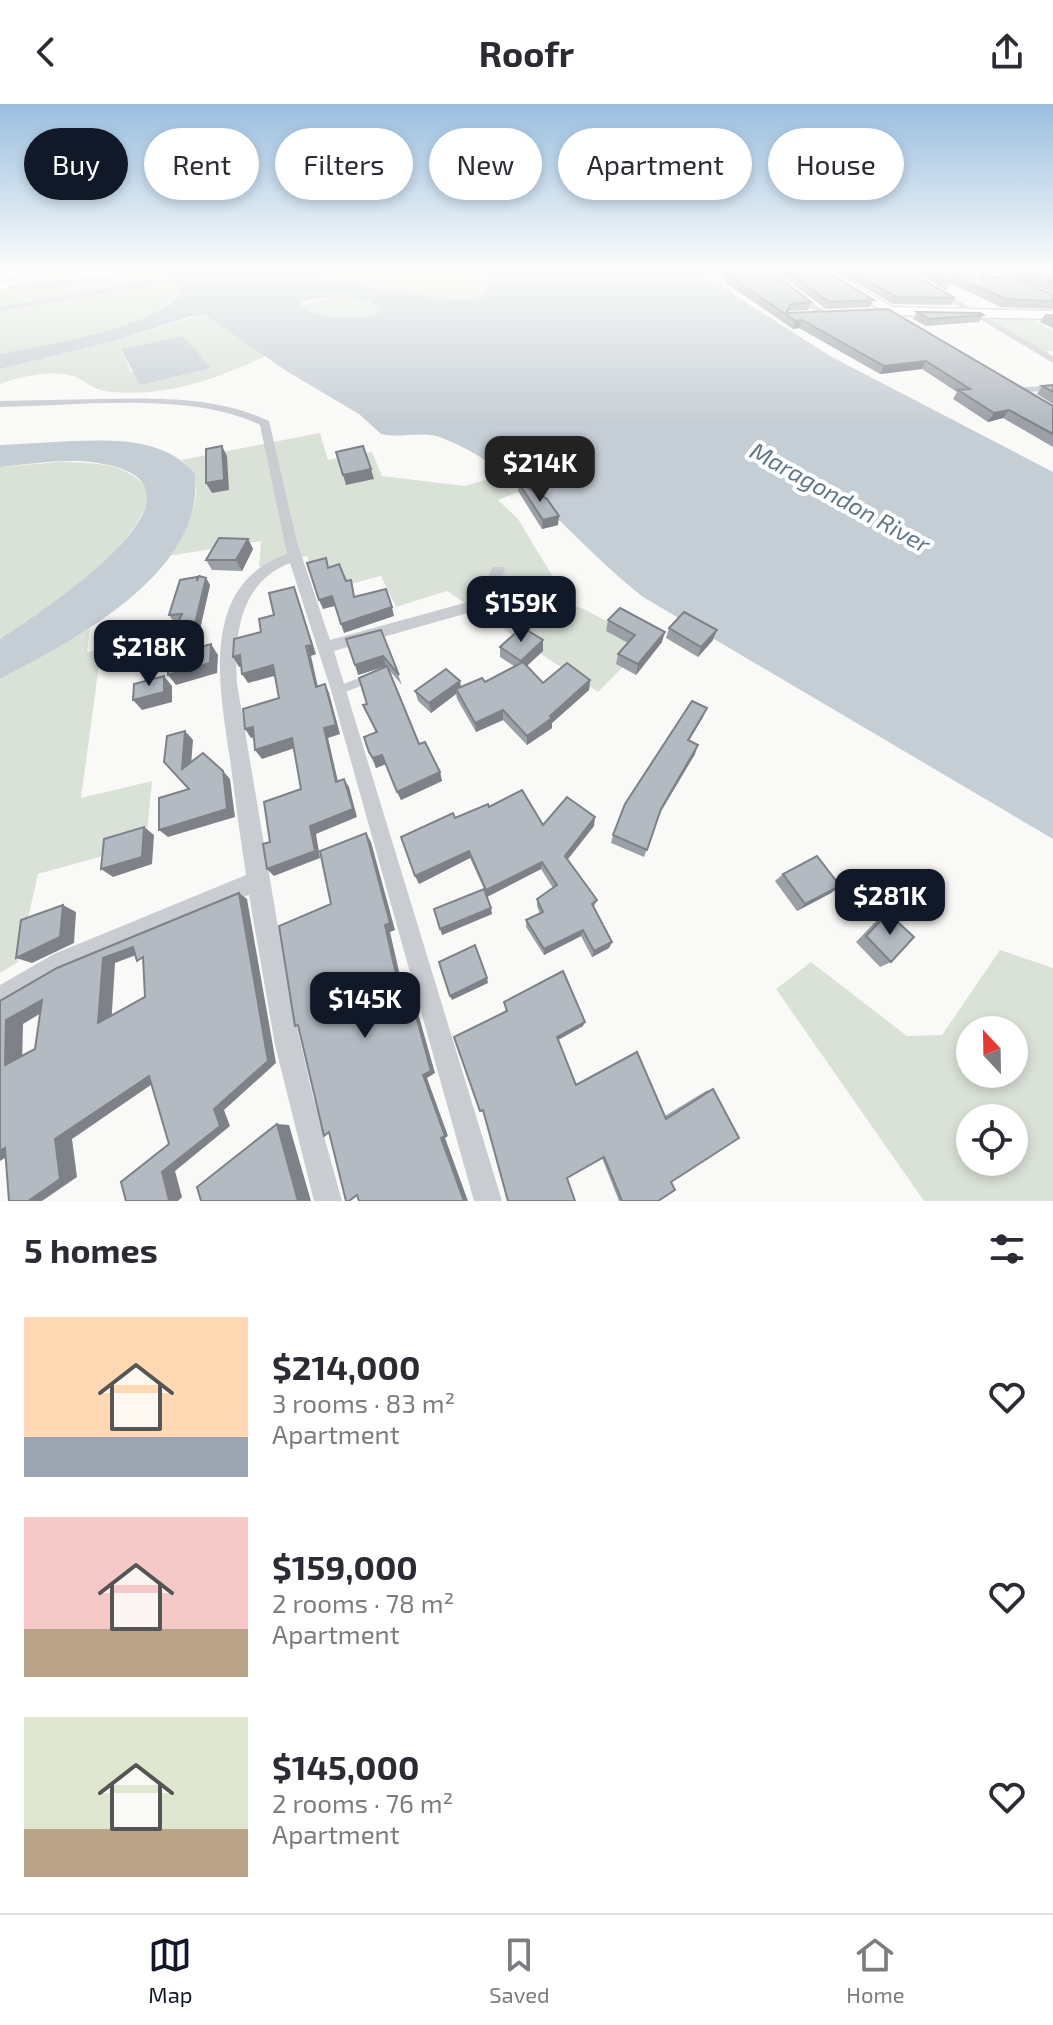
<!DOCTYPE html>
<html lang="en">
<head>
<meta charset="utf-8">
<style>
  body { margin:0; font-family:"Exo 2",sans-serif; background:#f7f7f7; color:#2b2b33; height:100vh; display:flex; flex-direction:column; font-size:30px; white-space:nowrap }
  * { box-sizing:border-box; margin:0 }
  p { font-size:26px; color:#7c7c81 }
  .icon { flex:none; width:44px; height:44px; fill:none; stroke:currentColor; stroke-width:2; stroke-linecap:round; stroke-linejoin:round }
  .map { position:relative; height:1097px; overflow:hidden }
  .sheet { display:flex; flex-direction:column; background:#fff; flex:1 }
  .sheet>* { flex:none }
  .guide { position:absolute; left:24px; top:24px; width:1006px; height:72px; display:flex; gap:16px }
  .needle { width:52px; rotate:338deg }
  .buttons { position:absolute; left:956px; top:912px; display:grid; gap:16px }
  .buttons a { display:grid; place-items:center; width:72px; height:72px; border-radius:50%; background:#fff; box-shadow:0 4px 12px #0003; font-size:40px }
  .price { position:absolute; translate:-50% -68px; padding:0 18px; border-radius:16px; background:#111827; color:#fff; font-size:26px; line-height:52px; filter:drop-shadow(0 2px 4px #0008) }
  .price::after { content:''; position:absolute; left:50%; top:48px; width:24px; height:18px; margin-left:-12px; background:inherit; clip-path:polygon(0 0,100% 0,50% 100%) }
  .price.selected { background:#222; color:#fff }
  ul { padding:0; list-style:none }
  li { display:flex; align-items:center; gap:24px; height:200px; padding:0 24px }
  li span { display:grid; place-items:center; flex:none; width:224px; height:160px; border-radius:0px; color:#555 }
  li>.icon { margin-inline-start:auto }
  span .icon { width:96px; height:96px; fill:#fffc; stroke-width:1 }
  li b { font-size:34px }
  h2 { display:flex; justify-content:space-between; align-items:center; height:96px; padding:0 24px; font-size:34px }
  .chip { padding:0 28px; border-radius:36px; background:#fff; box-shadow:0 4px 12px #0003; font-size:28px; line-height:72px }
  .chip.selected { background:#111827; color:#fff }
  header { display:flex; justify-content:space-between; align-items:center; height:104px; padding:0 24px; background:#fff; font-size:36px; font-weight:700 }
  .tab-bar { display:flex; justify-content:space-around; align-items:center; height:112px; border-top:2px solid #e1e1e2; background:#fff; font-size:22px; color:#7c7c81 }
  .tab-bar a { display:grid; justify-items:center; gap:4px }
  .tab-bar .selected { color:#111827 }
  .map>svg:first-child { display:block }
</style>
</head>
<body>
<header><svg class="icon" aria-label="back" viewBox="0 0 24 24"><path d="M15 5l-7 7 7 7"/></svg>Roofr<svg class="icon" aria-label="share" viewBox="0 0 24 24"><path d="M12 15V3M7 8l5-5 5 5M5 13v7h14v-7"/></svg></header>
<div class="map">
<svg width="1053" height="1097" viewBox="0 0 1053 1097">
  <rect width="100%" height="100%" fill="#f9faf7"/>
  <g fill="#dae2d8" fill-rule="evenodd">
    <polygon points="295,166 492,166 490,181 483,192 462,197 329,177"/>
    <path d="M 170,169 L 181,189 C 156,224 43,241 0,250 L 0,186 L 49,184 Z"/>
    <path d="M 336,192 L 370,197 L 380,204 L 377,211 C 355,216 317,216 299,201 Z"/>
    <path d="M 199,211 L 209,213 L 265,252 C 217,275 166,293 112,288 C 91,286 87,277 73,272 C 51,265 20,273 0,280 L 0,265 L 114,237 ZM 183,232 L 211,265 L 131,268 L 121,245 Z"/>
    <polygon points="985,213 1032,215 1053,227 1053,247 1041,248"/>
    <path d="M 320,329 L 328,356 L 372,348 L 382,372 L 465,382 L 504,370 L 526,385 L 498,396 L 518,415 L 570,501 L 584,505 L 647,539 L 598,588 L 447,487 L 396,503 L 381,472 L 320,488 L 307,452 L 259,463 L 261,437 L 168,452 C 184,427 215,379 181,356 Z"/>
    <path d="M 58,358 C 92,359 127,357 149,387 C 144,442 44,506 0,535 L 0,363 Z"/>
    <polygon points="90,524 87,548 101,546 81,694 152,677 146,740 38,770 18,858 0,869 0,575"/>
    <path d="M 1000,846 L 1053,864 L 1053,1097 L 924,1097 L 776,885 L 811,858 L 907,932 L 942,931 ZM 970,926 L 1014,926 L 1014,970 L 970,970 ZM 970,1014 L 1014,1014 L 1014,1058 L 970,1058 Z"/>
  </g>
  <g fill="#c6ced5" fill-rule="evenodd">
    <path d="M 169,166 L 295,166 L 329,177 L 462,197 L 483,192 L 490,181 L 492,166 L 701,166 L 711,176 L 830,252 L 1053,368 L 1053,735 L 643,493 C 576,441 524,366 442,334 C 423,326 401,335 381,330 L 359,310 L 288,268 L 205,211 L 192,212 L 114,237 L 0,265 L 0,250 C 43,241 156,224 181,189 ZM 336,192 L 370,197 L 380,204 L 377,211 C 355,216 317,216 299,201 L 303,197 Z"/>
    <polygon points="89,173 131,173 48,184 7,186 11,181"/>
    <polygon points="183,232 211,264 140,281 121,245"/>
    <path d="M 73,337 C 116,336 165,334 195,370 C 205,470 73,536 0,575 L 0,535 C 40,509 237,381 98,359 C 67,354 32,360 0,363 L 0,341 Z"/>
  </g>
  <g fill="none" stroke-linecap="round" stroke-linejoin="round">
    <defs>
      <polygon id="secondary" points="817,166 829,166 892,203 1053,207 1053,215 889,211"/>
    </defs>
    <use href="#secondary" stroke="#bdc1c7" stroke-width="3"/>
    <polyline stroke="#c9ccd1" stroke-width="5" points="1018,286 1053,284"/>
    <polyline stroke="#c9ccd1" stroke-width="8" points="339,586 368,575"/>
    <g fill="#c9ccd1" fill-rule="evenodd">
      <polygon points="54,166 68,166 0,179 0,175"/>
      <polygon points="762,166 769,166 826,208 826,212 820,212"/>
      <polygon points="898,166 906,166 1053,252 1053,259"/>
      <polygon points="989,166 998,166 1053,192 1053,197"/>
      <polygon points="156,176 159,180 0,207 0,203"/>
      <path d="M 98,295 C 155,294 216,292 269,317 L 297,438 L 330,536 L 468,498 L 478,492 L 493,463 L 503,463 L 505,466 L 489,499 L 478,506 L 334,547 L 502,1097 L 474,1097 L 331,586 L 290,459 C 239,479 234,532 237,580 L 289,888 L 313,993 L 342,1097 L 314,1097 L 275,941 L 249,791 L 70,866 L 0,907 L 0,881 L 54,850 L 246,771 C 240,732 235,693 230,655 C 219,583 199,480 287,450 L 260,321 C 191,287 77,302 0,303 L 0,297 Z"/>
    </g>
    <use href="#secondary" fill="#fff" fill-rule="evenodd"/>
  </g>
  <g fill="#9ba0a7">
    <polygon points="715,166 769,166 811,198 808,206 789,207 788,209 1053,302 1053,343 1003,314 988,318 953,295 957,288 922,265 880,270 799,224 793,225 726,179 727,176"/>
    <polygon points="774,166 824,166 874,196 870,203 826,205"/>
    <polygon points="834,166 906,166 955,194 951,201 893,200"/>
    <polygon points="911,166 993,166 991,170 982,172 982,174 1053,191 1053,205 1001,203 950,179 946,186"/>
    <polygon points="1004,166 1053,166 1053,189"/>
    <polygon points="917,208 983,211 979,218 926,222 913,215"/>
    <polygon points="1045,210 1053,210 1053,224 1040,218"/>
    <polygon points="1053,281 1053,300 1037,290 1042,282"/>
    <polygon points="518,378 558,421 542,425 518,387"/>
    <polygon points="248,435 253,445 242,467 212,466 206,456"/>
    <polygon points="198,474 206,474 210,481 198,534 178,535 173,528 178,517 174,518 169,511"/>
    <polygon points="505,482 559,500 559,510 506,513"/>
    <polygon points="608,516 662,538 636,571 616,560 618,550 628,539 606,527"/>
    <polygon points="669,524 713,536 698,553 666,534"/>
    <polygon points="381,526 402,581 389,566 419,640 440,668 442,677 401,696 386,660 376,664 369,648 376,629 363,601 367,600 386,562 358,571"/>
    <polygon points="543,536 543,547 527,562 543,579 590,576 589,586 552,619 552,624 527,641 503,616 476,628 457,595 456,590 431,609 418,597 415,587 460,577 461,583 485,578 514,562 500,553 500,543"/>
    <polygon points="707,604 703,613 689,636 695,650 659,711 644,753 611,739 613,731"/>
    <polygon points="489,703 543,721 594,722 567,756 597,796 594,803 612,838 609,844 592,853 581,832 544,851 526,823 526,816 540,810 537,802 537,795 553,784 541,765 487,793 492,810 442,831 484,785 470,754 419,780 455,714"/>
    <polygon points="783,770 840,782 831,789 797,807 775,777"/>
    <polygon points="888,809 891,858 880,863 856,838 878,815"/>
    <polygon points="504,898 583,922 558,936 576,981 665,1012 706,987 713,985 671,1078 658,1097 619,1097 602,1054 483,1007 481,1008 480,1007 506,907"/>
  </g>
  <g fill="#7e8288">
    <polygon points="980,166 993,166 991,170 976,173"/>
    <polygon points="802,216 799,224 793,225 796,217"/>
    <polygon points="926,257 922,265 880,270 884,262"/>
    <polygon points="1009,306 1003,314 988,318 994,309"/>
    <polygon points="222,342 227,352 229,386 212,389 206,379"/>
    <polygon points="371,365 374,375 346,381 343,371"/>
    <polygon points="559,412 558,421 542,425 543,416"/>
    <polygon points="248,435 253,445 242,467 236,456"/>
    <polygon points="206,474 210,481 198,534 193,528"/>
    <polygon points="294,483 316,550 311,552 320,592 316,583"/>
    <polygon points="332,492 335,502 323,505 319,496"/>
    <polygon points="392,503 394,512 344,529 341,520"/>
    <polygon points="717,526 713,536 698,553 701,543"/>
    <polygon points="665,528 662,538 636,571 638,560"/>
    <polygon points="543,536 543,547 521,567 521,557"/>
    <polygon points="211,540 218,551 217,569 176,581 168,571"/>
    <polygon points="240,551 246,561 239,563 233,553"/>
    <polygon points="383,552 386,562 358,571 355,561"/>
    <polygon points="273,561 278,571 248,579 242,570"/>
    <polygon points="164,572 172,582 172,598 142,606 133,596"/>
    <polygon points="590,576 589,586 552,619 552,624 527,641 527,632"/>
    <polygon points="460,577 461,587 456,585 456,590 431,609 429,599"/>
    <polygon points="325,580 329,589 340,630 328,634 340,686 336,678 324,624"/>
    <polygon points="707,604 703,613 684,645 688,636"/>
    <polygon points="503,606 503,616 476,628 475,619"/>
    <polygon points="253,623 259,632 251,634 245,625"/>
    <polygon points="185,627 193,636 190,674 182,665"/>
    <polygon points="292,634 298,643 262,655 255,646"/>
    <polygon points="698,641 695,650 657,713 661,705"/>
    <polygon points="382,651 386,660 376,664 373,654"/>
    <polygon points="223,667 230,675 235,713 168,733 159,726"/>
    <polygon points="440,668 442,677 401,696 397,688"/>
    <polygon points="344,675 349,683 357,713 316,730 320,754 274,772 267,765 310,722"/>
    <polygon points="595,713 594,722 564,760 565,752"/>
    <polygon points="144,723 154,731 152,760 113,773 101,765"/>
    <polygon points="366,729 371,738 395,826 390,828 403,885 398,879"/>
    <polygon points="469,747 470,754 419,780 415,772"/>
    <polygon points="542,758 541,765 487,793 486,786"/>
    <polygon points="840,782 831,789 797,807 805,800"/>
    <polygon points="239,789 247,795 276,959 224,1006 230,1022 175,1067 182,1093 178,1097 168,1097 162,1068 214,1005"/>
    <polygon points="63,801 76,808 74,839 32,859 16,854"/>
    <polygon points="491,804 492,810 442,831 440,825"/>
    <polygon points="583,826 581,832 544,851 544,845"/>
    <polygon points="612,838 609,844 592,853 594,847"/>
    <polygon points="133,843 144,848 115,859 111,923 98,919 103,854"/>
    <polygon points="487,874 488,879 452,896 450,892"/>
    <polygon points="406,875 410,881 435,969 427,974 448,1032 445,1034 468,1097 464,1097 441,1034 423,971"/>
    <polygon points="42,896 56,900 23,920 22,963 5,961 6,916"/>
    <polygon points="585,918 583,922 556,937 557,933"/>
    <polygon points="149,972 161,974 72,1035 77,1073 42,1097 28,1097 55,1035"/>
    <polygon points="277,1020 289,1021 311,1097 298,1097"/>
    <polygon points="23,1043 0,1057 0,1047 5,1044"/>
  </g>
  <g fill="#b4bac2" stroke="#7e8288" stroke-width="2" fill-rule="evenodd">
    <polygon points="724,166 769,166 811,198 791,200 786,209 888,205 1053,302 1053,330 1009,306 994,309 958,286 970,285 926,257 884,262 802,216 796,217 728,172 731,172"/>
    <polygon points="785,166 824,166 874,196 829,198"/>
    <polygon points="849,166 906,166 955,194 896,193"/>
    <polygon points="926,166 982,166 980,166 982,174 1013,172 1053,191 1053,197 1006,195 953,172 950,179"/>
    <polygon points="1023,166 1053,166 1053,179"/>
    <polygon points="917,208 980,209 983,211 929,215"/>
    <polygon points="1053,281 1053,288 1042,282"/>
    <polygon points="222,342 224,376 206,379 206,345"/>
    <polygon points="363,342 371,365 343,371 336,348"/>
    <polygon points="518,378 547,395 559,412 543,416"/>
    <polygon points="219,434 248,435 236,456 206,456"/>
    <polygon points="326,454 328,464 339,460 346,477 351,476 354,493 386,485 392,503 341,520 332,492 319,496 307,459"/>
    <polygon points="199,472 206,474 193,528 173,528 182,510 169,511 180,476 197,473 197,477"/>
    <polygon points="556,480 559,500 506,503 505,482"/>
    <polygon points="294,483 312,541 306,542 316,583 325,580 336,621 324,624 336,678 344,675 353,705 310,722 315,747 267,765 263,740 270,738 264,698 301,685 292,634 255,646 253,623 245,625 243,605 279,594 273,561 242,570 240,551 233,553 234,535 261,528 259,515 274,511 269,489"/>
    <polygon points="620,504 665,528 638,560 618,550 635,531 608,516"/>
    <polygon points="684,508 717,526 701,543 669,524"/>
    <polygon points="522,523 543,536 521,557 500,543"/>
    <polygon points="381,526 399,571 383,552 355,561 346,535"/>
    <polygon points="211,540 210,559 168,571 168,552"/>
    <polygon points="523,558 543,579 567,559 590,576 550,612 552,614 527,632 503,606 475,619 456,585 482,574 485,578"/>
    <polygon points="387,562 419,640 425,638 440,668 397,688 382,651 373,654 369,648 364,633 377,628 363,601 367,600 359,574"/>
    <polygon points="446,565 460,577 429,599 415,587"/>
    <polygon points="164,572 164,588 133,596 134,580"/>
    <polygon points="692,597 707,604 688,636 698,641 661,705 647,746 613,731 625,700"/>
    <polygon points="185,627 182,665 203,649 223,667 227,705 159,726 159,694 189,685 164,658 167,632"/>
    <polygon points="522,686 543,721 567,693 595,713 565,752 597,796 592,800 612,838 594,847 583,826 544,845 526,816 543,808 537,795 557,781 542,758 486,786 469,747 415,772 401,733 453,709 455,714 488,700 489,703"/>
    <polygon points="144,723 142,753 101,765 104,735"/>
    <polygon points="366,729 390,819 385,821 398,879 406,875 431,967 423,971 445,1032 441,1034 464,1097 359,1097 357,1091 349,1097 346,1097 329,1028 324,1032 298,921 295,922 279,822 331,800 320,747"/>
    <polygon points="817,752 840,782 805,800 783,770"/>
    <polygon points="484,785 491,804 440,825 434,805"/>
    <path d="M 239,789 L 268,957 L 214,1005 L 220,1022 L 162,1068 L 169,1096 L 168,1097 L 126,1097 L 121,1078 L 169,1040 L 149,972 L 55,1035 L 60,1075 L 28,1097 L 9,1097 L 5,1044 L 0,1047 L 0,897 L 57,864 ZM 133,843 L 137,857 L 143,853 L 145,893 L 98,919 L 103,854 ZM 42,896 L 35,945 L 5,961 L 6,916 Z"/>
    <polygon points="63,801 60,833 16,854 21,816"/>
    <polygon points="888,809 914,833 891,858 866,832"/>
    <polygon points="475,841 487,874 450,892 439,858"/>
    <polygon points="563,867 585,918 557,933 576,981 637,948 666,1015 713,985 739,1034 671,1078 675,1086 658,1097 622,1097 604,1053 567,1074 575,1097 508,1097 483,1006 480,1007 454,933 507,907 504,898"/>
    <polygon points="277,1020 298,1097 201,1097 197,1083"/>
  </g>
  <linearGradient id="sky" x2="0" y2="1"><stop stop-color="#9abee0"/><stop offset="0.52" stop-color="#fcfdfb"/><stop offset="1" stop-color="#fcfdfb" stop-opacity="0"/></linearGradient>
  <rect width="1053" height="319" fill="url(#sky)"/>
  <g text-anchor="middle" stroke-width="8" stroke-linejoin="round" paint-order="stroke">
    <g font-size="24" font-style="italic" fill="#627686" stroke="#fff">
      <text transform="translate(840 394) rotate(29)" y="8">Maragondon River</text>
    </g>
  </g>
</svg>
<div class="buttons">
<a><svg class="needle" viewBox="-14 -14 28 28"><path d="M0-13l5 13h-10z" fill="#e53935"/><path d="M0 13l5-13h-10z" fill="#7c7c81"/></svg></a>
<a><svg class="icon" aria-label="locate" viewBox="0 0 24 24"><circle cx="12" cy="12" r="6"/><path d="M12 2v4M12 18v4M2 12h4M18 12h4"/></svg></a>
</div>
<b class="price selected" style="left:540px;top:400px">$214K</b>
<b class="price" style="left:521px;top:540px">$159K</b>
<b class="price" style="left:149px;top:584px">$218K</b>
<b class="price" style="left:890px;top:833px">$281K</b>
<b class="price" style="left:365px;top:936px">$145K</b>
<div class="guide">
<a class="chip selected">Buy</a>
<a class="chip">Rent</a>
<a class="chip">Filters</a>
<a class="chip">New</a>
<a class="chip">Apartment</a>
<a class="chip">House</a>
</div>
</div>
<section class="sheet">
<h2>5 homes<svg class="icon" aria-label="filters" viewBox="0 0 24 24"><path d="M4 7h16M4 17h16"/><circle cx="9" cy="7" r="2"/><circle cx="15" cy="17" r="2"/></svg></h2>
<ul>
<li><span style="background:linear-gradient(#ffd9b3 75%,#9aa5b1 0)"><svg class="icon" aria-label="home" viewBox="0 0 24 24"><path d="M3 11l9-7 9 7M6 9v11h12V9"/></svg></span><div><b>$214,000</b><p>3 rooms · 83 m²</p><p>Apartment</p></div><svg class="icon" aria-label="heart" viewBox="0 0 24 24"><path d="M12 20l-8-8c-3-5 5-10 8-4 3-6 11-1 8 4z"/></svg></li>
<li><span style="background:linear-gradient(#f6c9c9 70%,#b9a48a 0)"><svg class="icon" aria-label="home" viewBox="0 0 24 24"><path d="M3 11l9-7 9 7M6 9v11h12V9"/></svg></span><div><b>$159,000</b><p>2 rooms · 78 m²</p><p>Apartment</p></div><svg class="icon" aria-label="heart" viewBox="0 0 24 24"><path d="M12 20l-8-8c-3-5 5-10 8-4 3-6 11-1 8 4z"/></svg></li>
<li><span style="background:linear-gradient(#dfe7d0 70%,#b9a48a 0)"><svg class="icon" aria-label="home" viewBox="0 0 24 24"><path d="M3 11l9-7 9 7M6 9v11h12V9"/></svg></span><div><b>$145,000</b><p>2 rooms · 76 m²</p><p>Apartment</p></div><svg class="icon" aria-label="heart" viewBox="0 0 24 24"><path d="M12 20l-8-8c-3-5 5-10 8-4 3-6 11-1 8 4z"/></svg></li>
</ul>
</section>
<nav class="tab-bar">
<a class="selected"><svg class="icon" aria-label="map" viewBox="0 0 24 24"><path d="M3 6l6-2 6 2 6-2v14l-6 2-6-2-6 2zM9 4v14M15 6v14"/></svg>Map</a>
<a><svg class="icon" aria-label="saved" viewBox="0 0 24 24"><path d="M7 4h10v16l-5-4-5 4z"/></svg>Saved</a>
<a><svg class="icon" aria-label="home" viewBox="0 0 24 24"><path d="M3 11l9-7 9 7M6 9v11h12V9"/></svg>Home</a>
</nav>
</body>
</html>
